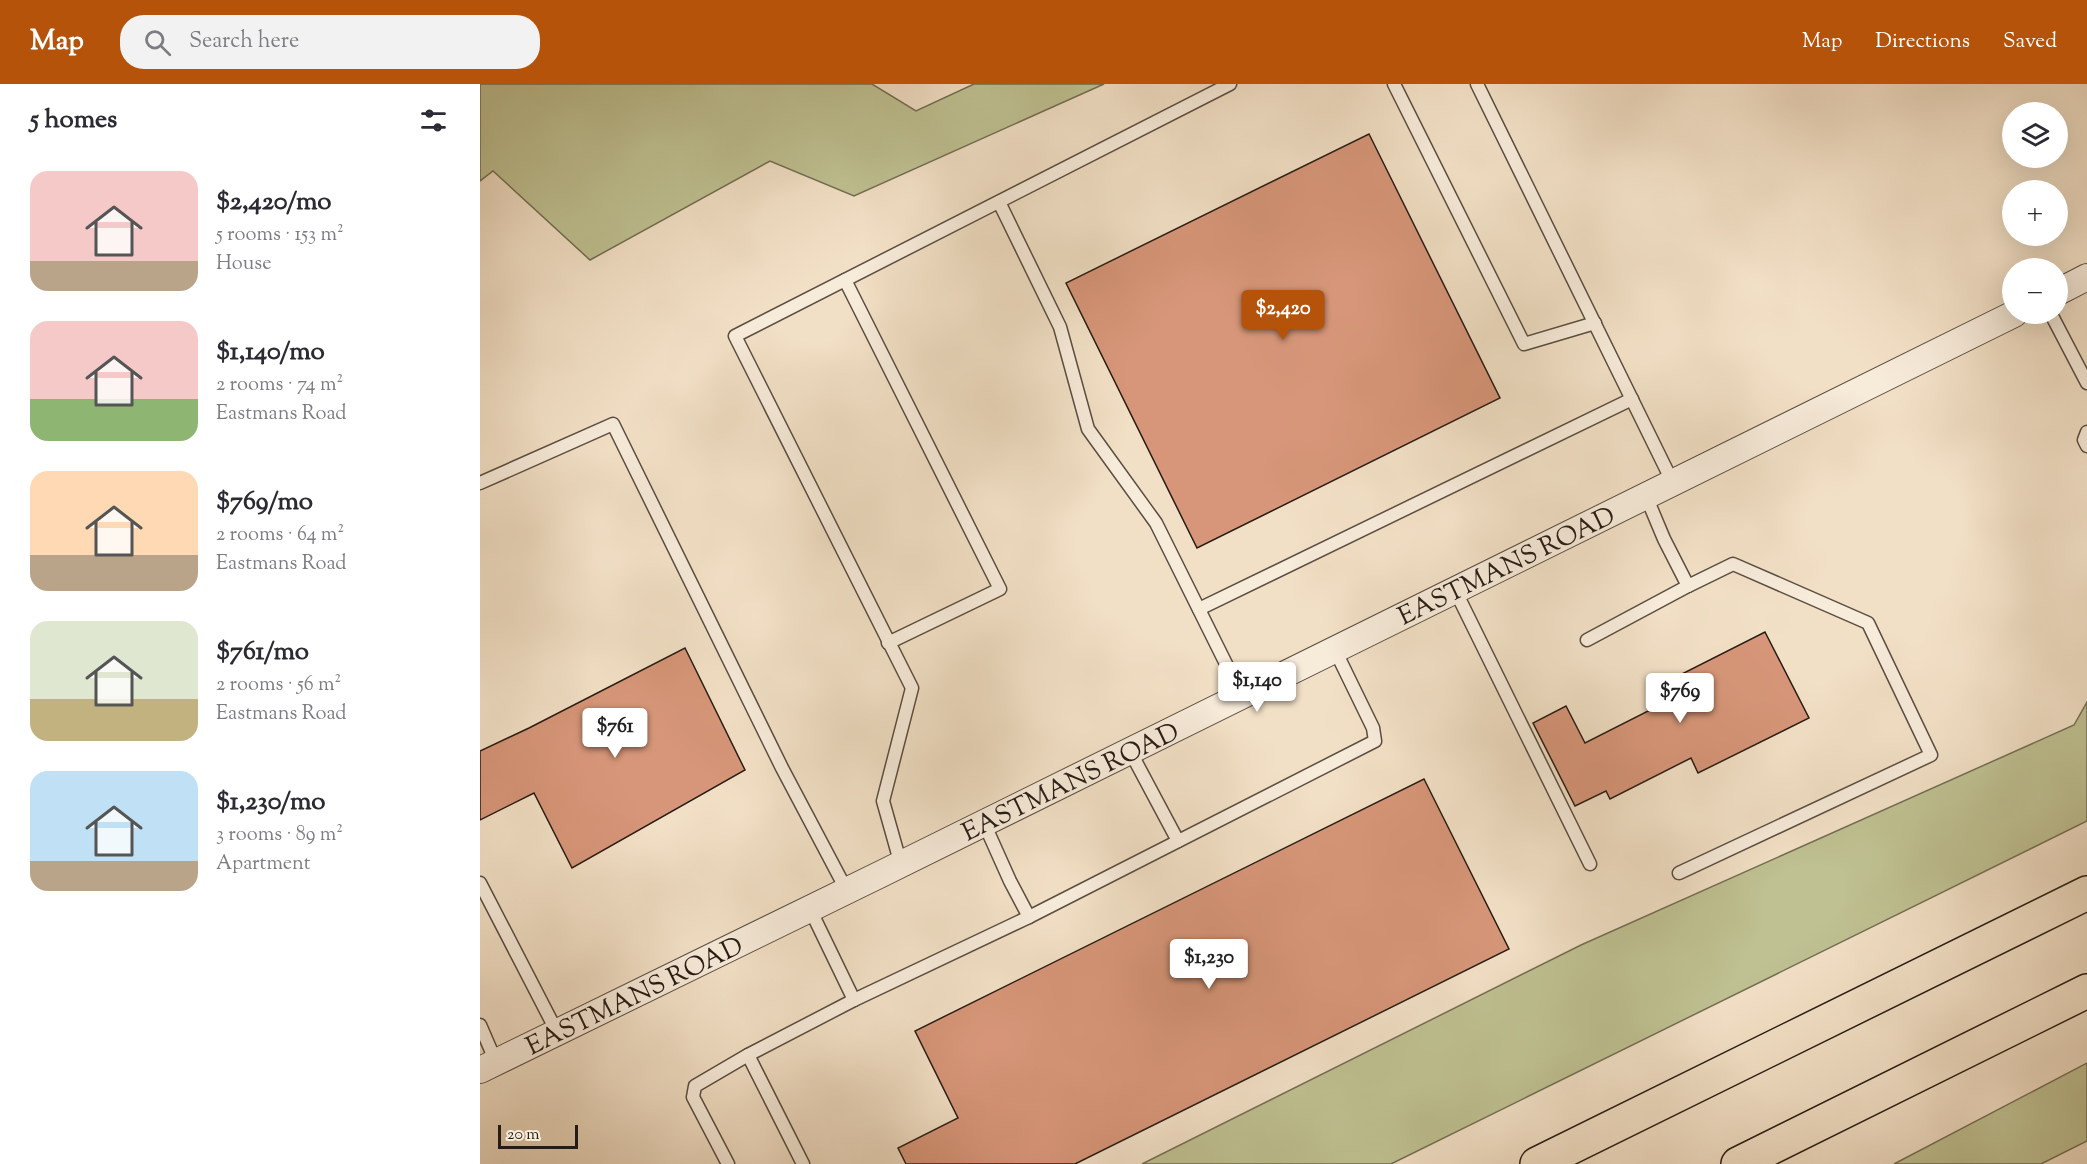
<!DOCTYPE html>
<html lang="en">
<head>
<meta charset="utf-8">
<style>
  body { margin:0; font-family:"Sorts Mill Goudy",serif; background:#f2f2f3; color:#2b2b33; height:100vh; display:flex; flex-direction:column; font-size:22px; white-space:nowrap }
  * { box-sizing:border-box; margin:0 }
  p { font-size:20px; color:#7c7c81 }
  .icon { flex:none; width:33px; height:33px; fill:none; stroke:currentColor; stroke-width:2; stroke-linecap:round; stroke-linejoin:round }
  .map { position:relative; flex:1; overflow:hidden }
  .side { display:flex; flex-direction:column; background:#fff; width:480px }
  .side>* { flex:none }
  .controls { position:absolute; left:1522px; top:18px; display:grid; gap:12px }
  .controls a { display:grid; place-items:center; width:66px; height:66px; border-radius:50%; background:#fff; box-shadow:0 6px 24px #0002; font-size:30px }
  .scale { position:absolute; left:18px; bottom:15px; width:80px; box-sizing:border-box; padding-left:6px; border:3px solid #271c15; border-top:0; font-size:16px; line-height:21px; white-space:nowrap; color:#271c15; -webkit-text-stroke:4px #f7ebda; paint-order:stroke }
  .price { position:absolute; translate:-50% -51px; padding:0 14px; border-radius:6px; background:#fff; color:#222; font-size:20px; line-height:39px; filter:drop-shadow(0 2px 3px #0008) }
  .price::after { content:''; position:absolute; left:50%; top:36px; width:18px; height:14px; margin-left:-9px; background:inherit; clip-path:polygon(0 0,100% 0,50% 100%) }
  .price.active { background:#b45309; color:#fff }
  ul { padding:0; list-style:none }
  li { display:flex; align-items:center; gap:18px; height:150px; padding:0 30px }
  li span { display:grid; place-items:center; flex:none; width:168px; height:120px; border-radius:18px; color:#555 }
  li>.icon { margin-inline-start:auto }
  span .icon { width:72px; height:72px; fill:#fffc; stroke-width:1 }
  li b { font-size:26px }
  h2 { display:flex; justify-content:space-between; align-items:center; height:72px; padding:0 30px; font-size:26px }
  header { display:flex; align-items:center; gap:36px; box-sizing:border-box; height:84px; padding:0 30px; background:#b45309; color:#fff }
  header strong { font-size:28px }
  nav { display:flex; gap:33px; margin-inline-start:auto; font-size:21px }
  .search { width:420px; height:54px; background:#f2f2f3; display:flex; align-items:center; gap:15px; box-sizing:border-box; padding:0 21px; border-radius:24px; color:#7c7c81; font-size:22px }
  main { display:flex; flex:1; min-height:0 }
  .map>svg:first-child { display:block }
</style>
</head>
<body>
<header>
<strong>Map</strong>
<div class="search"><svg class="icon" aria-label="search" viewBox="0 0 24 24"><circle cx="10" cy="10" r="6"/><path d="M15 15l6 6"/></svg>Search here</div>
<nav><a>Map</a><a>Directions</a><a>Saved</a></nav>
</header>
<main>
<section class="side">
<h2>5 homes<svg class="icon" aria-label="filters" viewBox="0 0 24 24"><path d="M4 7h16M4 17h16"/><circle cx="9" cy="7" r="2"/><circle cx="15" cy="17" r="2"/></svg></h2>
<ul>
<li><span style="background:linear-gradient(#f6c9c9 75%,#b9a48a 0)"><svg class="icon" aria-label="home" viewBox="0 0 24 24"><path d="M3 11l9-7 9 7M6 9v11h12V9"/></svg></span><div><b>$2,420/mo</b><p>5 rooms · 153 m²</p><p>House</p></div></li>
<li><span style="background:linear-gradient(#f6c9c9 65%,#8fb573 0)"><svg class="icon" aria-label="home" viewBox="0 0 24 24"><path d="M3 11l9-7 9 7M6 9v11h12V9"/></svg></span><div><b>$1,140/mo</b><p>2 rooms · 74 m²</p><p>Eastmans Road</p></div></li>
<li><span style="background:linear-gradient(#ffd9b3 70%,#b9a48a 0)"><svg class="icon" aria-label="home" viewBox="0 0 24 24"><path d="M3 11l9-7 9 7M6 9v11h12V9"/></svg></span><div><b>$769/mo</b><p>2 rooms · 64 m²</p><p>Eastmans Road</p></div></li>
<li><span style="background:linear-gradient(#dfe7d0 65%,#c2b280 0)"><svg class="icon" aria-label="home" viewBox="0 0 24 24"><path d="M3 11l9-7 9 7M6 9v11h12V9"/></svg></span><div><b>$761/mo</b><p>2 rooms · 56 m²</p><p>Eastmans Road</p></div></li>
<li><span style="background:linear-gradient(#bfe0f5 75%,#b9a48a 0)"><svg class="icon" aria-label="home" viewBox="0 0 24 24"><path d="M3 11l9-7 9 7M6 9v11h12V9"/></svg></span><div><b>$1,230/mo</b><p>3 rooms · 89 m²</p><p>Apartment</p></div></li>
</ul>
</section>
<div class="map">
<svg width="1607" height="1080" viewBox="0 0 1607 1080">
  <rect width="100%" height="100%" fill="#f2e0c6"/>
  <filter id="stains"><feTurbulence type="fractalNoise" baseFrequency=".00333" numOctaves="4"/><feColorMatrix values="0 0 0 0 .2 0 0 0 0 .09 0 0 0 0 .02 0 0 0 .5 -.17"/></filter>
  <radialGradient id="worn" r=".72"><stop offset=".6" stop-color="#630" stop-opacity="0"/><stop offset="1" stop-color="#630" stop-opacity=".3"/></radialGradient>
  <g fill="#bfc192" stroke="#736e54" stroke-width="1.5">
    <polygon points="0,0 392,0 436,27 494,0 624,0 374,112 290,77 110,176 13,87 0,97"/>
    <polygon points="1607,618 1607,737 911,1080 662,1080 1101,861 1594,641"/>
    <polygon points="1607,979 1607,1057 1561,1080 1414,1080"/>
  </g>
  <g fill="#d79679" stroke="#271c15" stroke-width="1.5">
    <polygon points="889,50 1020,314 717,464 586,199"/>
    <polygon points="1285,548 1329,634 1218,689 1211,674 1130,715 1126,707 1095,722 1053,639 1086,622 1105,659 1188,617 1180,601"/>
    <polygon points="205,564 265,686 92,784 54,709 0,736 0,667 49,644"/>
    <polygon points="944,695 1029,865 595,1080 426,1080 418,1064 478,1034 435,947"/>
  </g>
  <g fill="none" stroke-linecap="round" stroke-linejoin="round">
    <defs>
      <g id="lane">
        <polyline points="914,0 1044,260 1115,239"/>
        <polyline points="997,0 1193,399"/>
        <polyline points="519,118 580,243 608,345 676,439 762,612"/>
        <polyline points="365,196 520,505 408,559"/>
        <polyline points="1571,230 1607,299"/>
        <polyline points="1607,348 1604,356 1607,362"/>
        <polyline points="0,399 133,340 302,684 367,807"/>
        <polyline points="975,506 1110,780"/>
        <polyline points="719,525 1152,315"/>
        <polyline points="1107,556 1208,502 1184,455 1166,412"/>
        <polyline points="650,667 698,757"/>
        <polyline points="504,739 530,797 549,833"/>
        <polyline points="421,781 403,717 432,604 255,252 750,0"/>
        <polyline points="1199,789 1451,671 1388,539 1253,480 1208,502"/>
        <polyline points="0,799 77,948"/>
        <polyline points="330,825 374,916 549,833 895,657 893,644 855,566"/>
        <polyline points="0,941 16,978"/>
        <polyline points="268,971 323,1080"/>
        <polyline points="248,1080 213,1013 215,1002 268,971 374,916"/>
      </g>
      <g id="street">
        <polyline points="1578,208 1607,193"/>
        <polyline points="0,986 399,791 1534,230"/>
      </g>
      <g id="highway">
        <polyline points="1057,1080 1607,809"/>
        <polyline points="1258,1080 1607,907"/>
      </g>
    </defs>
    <use href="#lane" stroke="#5a4d41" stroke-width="15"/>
    <use href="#street" stroke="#5a4d41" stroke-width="28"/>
    <use href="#highway" stroke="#271c15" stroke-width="36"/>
    <use href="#lane" stroke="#f7ebda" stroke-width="12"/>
    <use href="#street" stroke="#f7ebda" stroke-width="26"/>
    <use href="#highway" stroke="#f2e0c6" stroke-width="33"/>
  </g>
  <g text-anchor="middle" stroke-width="4.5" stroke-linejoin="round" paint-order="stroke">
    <g font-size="26" fill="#271c15" stroke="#f7ebda">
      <text transform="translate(1026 481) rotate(-26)" y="9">EASTMANS ROAD</text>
      <text transform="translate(590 697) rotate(-26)" y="9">EASTMANS ROAD</text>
      <text transform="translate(154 911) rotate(-26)" y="9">EASTMANS ROAD</text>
    </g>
  </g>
  <rect width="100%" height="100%" filter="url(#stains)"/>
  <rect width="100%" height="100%" fill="url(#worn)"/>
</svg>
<div class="controls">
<a><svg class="icon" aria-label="layers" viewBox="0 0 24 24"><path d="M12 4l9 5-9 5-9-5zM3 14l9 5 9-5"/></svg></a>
<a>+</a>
<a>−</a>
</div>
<div class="scale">20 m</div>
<b class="price active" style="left:803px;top:257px">$2,420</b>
<b class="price" style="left:777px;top:629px">$1,140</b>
<b class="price" style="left:1200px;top:640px">$769</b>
<b class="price" style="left:135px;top:675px">$761</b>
<b class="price" style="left:729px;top:906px">$1,230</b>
</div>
</main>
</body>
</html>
